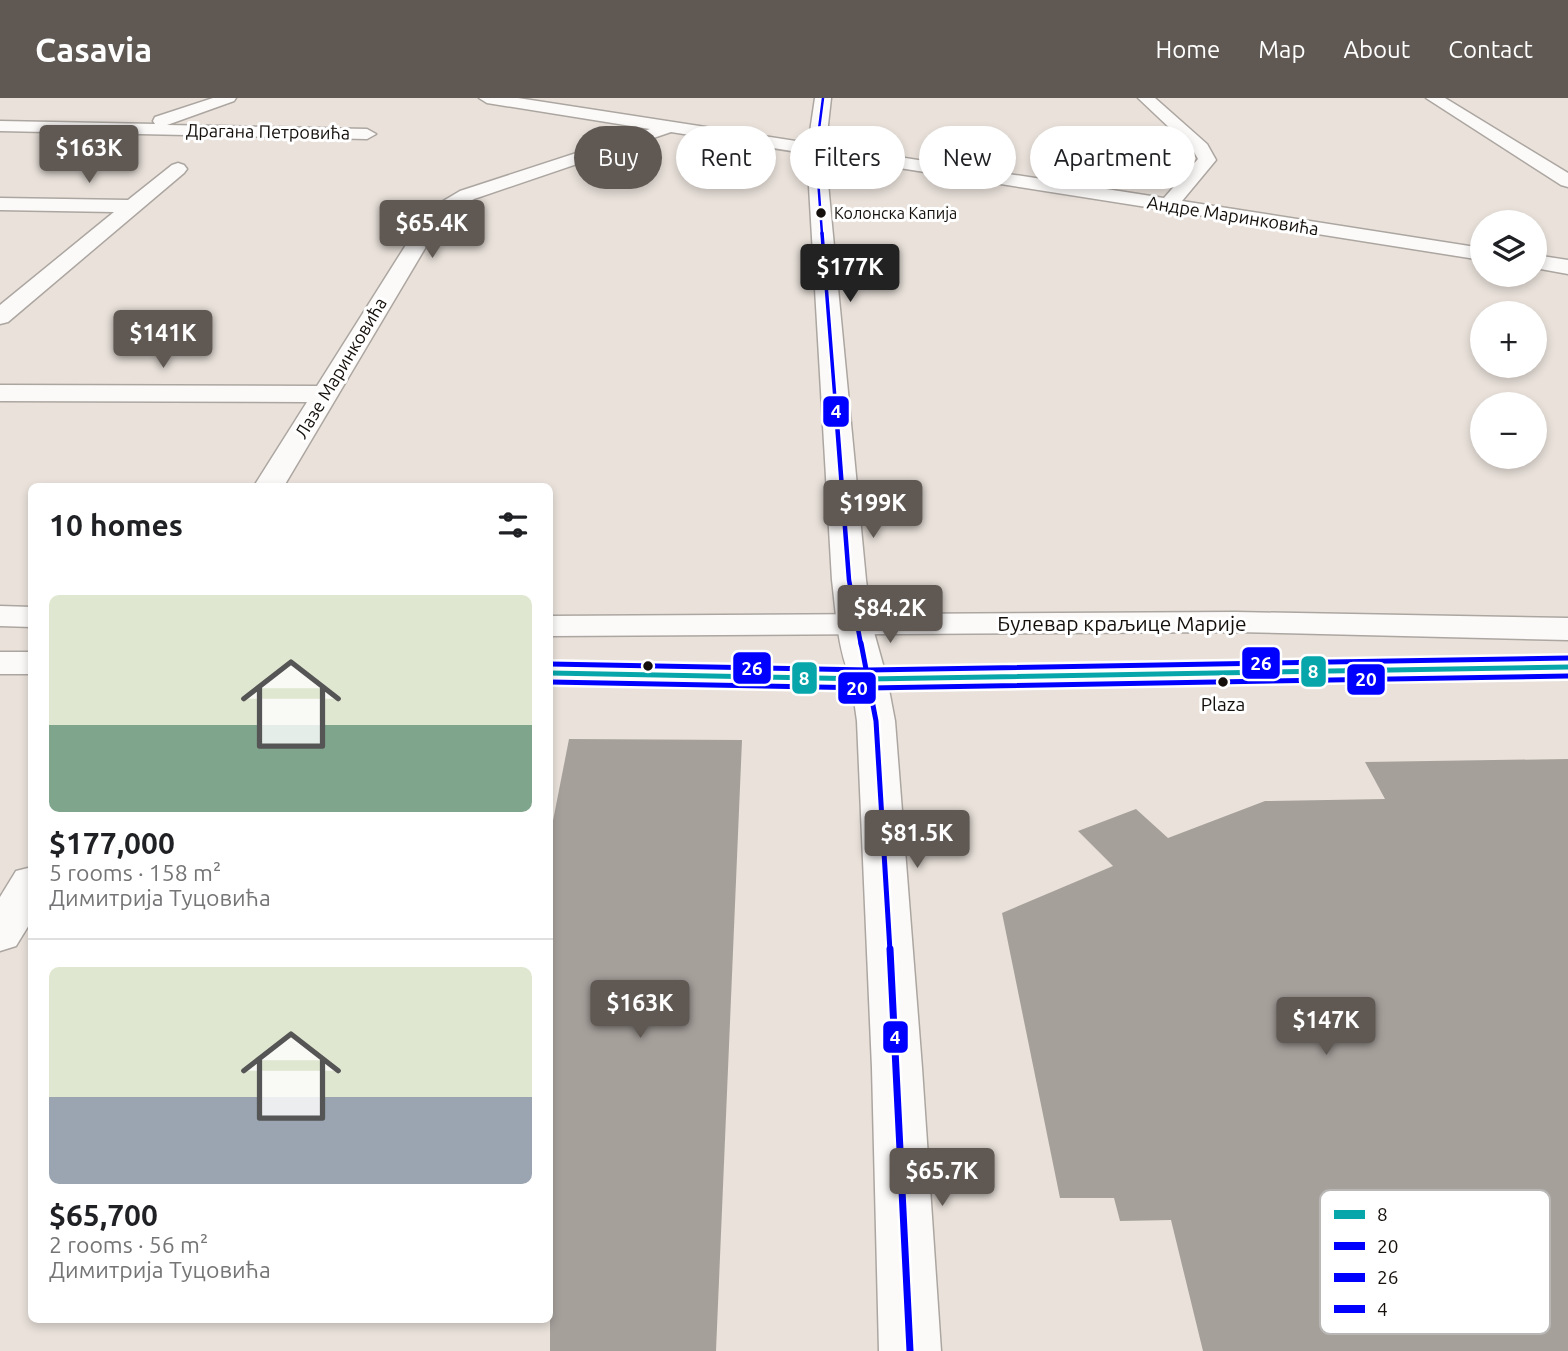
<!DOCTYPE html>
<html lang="en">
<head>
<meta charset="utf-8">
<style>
  body { margin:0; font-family:Ubuntu,sans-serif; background:#f2f2f2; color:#202124; height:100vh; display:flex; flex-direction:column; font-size:26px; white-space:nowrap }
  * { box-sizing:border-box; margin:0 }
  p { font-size:23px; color:#757577 }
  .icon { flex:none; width:38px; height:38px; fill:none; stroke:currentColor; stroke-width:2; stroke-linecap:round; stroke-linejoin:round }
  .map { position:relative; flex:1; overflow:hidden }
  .panel { position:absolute; left:28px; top:385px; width:525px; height:840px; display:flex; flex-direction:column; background:#fff; border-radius:10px; box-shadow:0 4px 10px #0003 }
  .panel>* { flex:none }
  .top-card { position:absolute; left:574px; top:28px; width:665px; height:63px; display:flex; gap:14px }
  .fabs { position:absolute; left:1470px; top:112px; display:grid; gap:14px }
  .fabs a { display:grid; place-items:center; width:77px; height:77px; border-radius:50%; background:#fff; box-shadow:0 4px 10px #0003; font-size:35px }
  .price { position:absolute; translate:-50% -60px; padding:0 16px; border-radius:7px; background:#5f5853; color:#fff; font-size:23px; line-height:46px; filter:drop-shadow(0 2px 4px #0008) }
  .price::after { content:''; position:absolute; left:50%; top:42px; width:21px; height:16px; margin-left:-10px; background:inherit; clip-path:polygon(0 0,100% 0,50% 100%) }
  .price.current { background:#222; color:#fff }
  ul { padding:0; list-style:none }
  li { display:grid; align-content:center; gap:14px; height:371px; padding:0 21px }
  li+li { border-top:2px solid #e0e0e0 }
  li span { display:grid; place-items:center; height:217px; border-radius:10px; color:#555 }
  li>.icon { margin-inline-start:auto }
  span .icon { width:126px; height:126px; fill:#fffc; stroke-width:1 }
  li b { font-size:30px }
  h2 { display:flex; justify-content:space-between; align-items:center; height:84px; padding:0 21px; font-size:30px }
  .pill { padding:0 24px; border-radius:32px; background:#fff; box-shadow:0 4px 10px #0003; font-size:24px; line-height:63px }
  .pill.current { background:#5f5853; color:#fff }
  header { display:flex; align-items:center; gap:42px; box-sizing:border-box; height:98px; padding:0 35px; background:#5f5853; color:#fff }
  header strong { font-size:33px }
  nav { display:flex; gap:38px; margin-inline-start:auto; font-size:24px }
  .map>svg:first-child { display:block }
</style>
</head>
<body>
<header>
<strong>Casavia</strong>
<nav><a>Home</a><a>Map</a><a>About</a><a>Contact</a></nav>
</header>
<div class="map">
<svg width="1568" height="1253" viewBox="0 0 1568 1253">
  <rect width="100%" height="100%" fill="#e9e1da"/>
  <g fill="#a6a09b">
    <polygon points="569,641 742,642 716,1253 550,1253 550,738"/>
    <polygon points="1568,661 1568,1253 1203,1253 1171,1122 1120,1123 1114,1100 1060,1100 1002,815 1113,768 1078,733 1136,711 1168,740 1265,703 1385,701 1365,664"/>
  </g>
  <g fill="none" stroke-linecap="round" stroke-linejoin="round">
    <defs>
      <g id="street">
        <polygon points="213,0 236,0 234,3 167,27 367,31 376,36 367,41 0,33 0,23 155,26 153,23 155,19"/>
        <polygon points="479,0 518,0 1164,100 1198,61 1193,52 1138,0 1155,0 1207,46 1216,62 1182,103 1482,150 1482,162 671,34 474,101 443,120 284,388 254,388 307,304 0,303 0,287 317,288 428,112 460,93 650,31 487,5"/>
        <polygon points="1426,0 1445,0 1568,75 1568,89 1561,87"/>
        <polygon points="178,65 184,67 187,71 184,75 8,224 0,226 0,207 114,114 0,112 0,100 128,102 172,67"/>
        <polygon points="1535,157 1568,162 1568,176 1535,170"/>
        <polygon points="869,570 882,573 887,581 895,623 922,970 941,1253 879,1253 872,970 857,623 851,581 856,573"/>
        <polygon points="32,769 32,822 16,848 0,853 0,799 16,773"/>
      </g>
      <path id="secondary" d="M 815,0 L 831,0 L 825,54 L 866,482 L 872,527 L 887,581 L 882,589 L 869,592 L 856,589 C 838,563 836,513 832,482 L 807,54 Z"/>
      <g id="primary">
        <polygon points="0,508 32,509 32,529 0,528"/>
        <polygon points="1236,514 1568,520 1568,542 1236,534 550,538 550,518"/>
        <rect x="0" y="554" width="32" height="22"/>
        <polygon points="1568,558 1568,580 869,592 550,586 550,564 869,570"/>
      </g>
    </defs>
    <use href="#street" stroke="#aca6a1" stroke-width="3"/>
    <use href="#secondary" stroke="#aca6a1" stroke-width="3"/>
    <use href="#primary" stroke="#aca6a1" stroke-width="3"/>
    <use href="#street" fill="#fcfaf9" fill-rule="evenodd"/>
    <use href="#secondary" fill="#fcfaf9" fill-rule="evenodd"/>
    <use href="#primary" fill="#fcfaf9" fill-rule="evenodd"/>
    <defs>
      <polyline id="bus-1" points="550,575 869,581 1568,569"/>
      <polyline id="bus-2" points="550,584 869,590 1568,578"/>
      <polyline id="bus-3" points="550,566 869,572 1568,560"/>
      <polyline id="bus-4-far4" points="822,136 816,54 823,0"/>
      <polyline id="bus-4-far3" points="822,135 836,314"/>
      <polyline id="bus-4-far2" points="836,312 849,482 861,547"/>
      <polyline id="bus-4-far1" points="861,545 876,623 890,853"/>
      <polyline id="bus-4" points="890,851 910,1253"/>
    </defs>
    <use href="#bus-1" stroke="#fff" stroke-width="10"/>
    <use href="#bus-2" stroke="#fff" stroke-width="10"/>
    <use href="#bus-3" stroke="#fff" stroke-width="10"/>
    <use href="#bus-4-far4" stroke="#fff" stroke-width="5"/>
    <use href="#bus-4-far3" stroke="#fff" stroke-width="7"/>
    <use href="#bus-4-far2" stroke="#fff" stroke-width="9"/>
    <use href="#bus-4-far1" stroke="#fff" stroke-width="10"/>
    <use href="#bus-4" stroke="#fff" stroke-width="12"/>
    <use href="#bus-1" stroke="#07a6aa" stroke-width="5"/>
    <use href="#bus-2" stroke="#00f" stroke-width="5"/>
    <use href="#bus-3" stroke="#00f" stroke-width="5"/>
    <use href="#bus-4-far4" stroke="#00f" stroke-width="2.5"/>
    <use href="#bus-4-far3" stroke="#00f" stroke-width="3.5"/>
    <use href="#bus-4-far2" stroke="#00f" stroke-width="4.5"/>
    <use href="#bus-4-far1" stroke="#00f" stroke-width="5"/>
    <use href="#bus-4" stroke="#00f" stroke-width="7"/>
  </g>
  <g fill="#140f0b" stroke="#fff" stroke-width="2.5">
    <circle cx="821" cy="115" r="6"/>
    <circle cx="648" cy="568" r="6"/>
    <circle cx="1223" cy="584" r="6"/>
  </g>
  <g text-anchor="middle" stroke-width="6" stroke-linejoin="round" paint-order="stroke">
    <g font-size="16" fill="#140f0b" stroke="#fff" text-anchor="start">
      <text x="834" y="121">Колонска Капија</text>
    </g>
    <g font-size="18" fill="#140f0b" stroke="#fff">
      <text transform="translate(268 34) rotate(1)" y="6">Драгана Петровића</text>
      <text transform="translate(1233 118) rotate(9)" y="6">Андре Маринковића</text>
      <text transform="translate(341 270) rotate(-59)" y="6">Лазе Маринковића</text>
    </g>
    <g font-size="19" fill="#140f0b" stroke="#fff">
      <text x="1223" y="613">Plaza</text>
    </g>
    <g font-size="21" fill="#140f0b" stroke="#fff">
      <text x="1122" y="533">Булевар краљице Марије</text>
    </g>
  </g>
  <rect x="1320" y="1092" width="230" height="144" rx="10" fill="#fff" stroke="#b8b7b6" stroke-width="2"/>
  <rect x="1334" y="1112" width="31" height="9" fill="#07a6aa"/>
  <rect x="1334" y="1144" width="31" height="8" fill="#00f"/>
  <rect x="1334" y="1175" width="31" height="9" fill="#00f"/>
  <rect x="1334" y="1207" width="31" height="8" fill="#00f"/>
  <g font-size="19" fill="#140f0b">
    <text x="1377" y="1123">8</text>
    <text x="1377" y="1155">20</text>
    <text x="1377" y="1186">26</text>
    <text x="1377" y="1218">4</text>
  </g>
  <g stroke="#fff" stroke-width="2.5">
    <rect x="822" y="297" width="28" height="33" rx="7" fill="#00f"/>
    <rect x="1241" y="548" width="40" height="34" rx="7" fill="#00f"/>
    <rect x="732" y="553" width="40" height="34" rx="7" fill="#00f"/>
    <rect x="1300" y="557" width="27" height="33" rx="7" fill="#07a6aa"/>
    <rect x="791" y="563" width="27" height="34" rx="7" fill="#07a6aa"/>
    <rect x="1346" y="565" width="40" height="33" rx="7" fill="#00f"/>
    <rect x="837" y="573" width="40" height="34" rx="7" fill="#00f"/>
    <rect x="882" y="922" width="27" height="34" rx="7" fill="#00f"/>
  </g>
  <g font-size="19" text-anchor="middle" font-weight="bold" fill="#fff">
    <text x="836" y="320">4</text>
    <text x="1261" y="572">26</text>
    <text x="752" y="577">26</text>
    <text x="1313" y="580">8</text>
    <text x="804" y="587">8</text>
    <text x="1366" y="588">20</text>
    <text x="857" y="597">20</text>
    <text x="895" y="946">4</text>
  </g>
</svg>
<div class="fabs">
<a><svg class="icon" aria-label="layers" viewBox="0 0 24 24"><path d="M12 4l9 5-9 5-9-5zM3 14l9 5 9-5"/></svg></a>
<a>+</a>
<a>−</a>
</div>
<b class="price" style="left:89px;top:87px">$163K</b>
<b class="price" style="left:432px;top:162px">$65.4K</b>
<b class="price current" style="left:850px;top:206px">$177K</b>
<b class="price" style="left:163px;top:272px">$141K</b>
<b class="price" style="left:873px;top:442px">$199K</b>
<b class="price" style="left:890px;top:547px">$84.2K</b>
<b class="price" style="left:917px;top:772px">$81.5K</b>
<b class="price" style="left:640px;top:942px">$163K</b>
<b class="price" style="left:1326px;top:959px">$147K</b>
<b class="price" style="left:942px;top:1110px">$65.7K</b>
<div class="top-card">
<a class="pill current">Buy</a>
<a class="pill">Rent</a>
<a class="pill">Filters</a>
<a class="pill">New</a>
<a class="pill">Apartment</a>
</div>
<section class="panel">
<h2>10 homes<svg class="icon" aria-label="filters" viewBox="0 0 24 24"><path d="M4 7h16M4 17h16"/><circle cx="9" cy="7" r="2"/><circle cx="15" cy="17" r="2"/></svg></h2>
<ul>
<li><span style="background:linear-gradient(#dfe7d0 60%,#7fa58c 0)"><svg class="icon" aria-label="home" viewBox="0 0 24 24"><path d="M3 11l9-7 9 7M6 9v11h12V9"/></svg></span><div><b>$177,000</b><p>5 rooms · 158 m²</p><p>Димитрија Туцовића</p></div></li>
<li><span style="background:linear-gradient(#dfe7d0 60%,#9aa5b1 0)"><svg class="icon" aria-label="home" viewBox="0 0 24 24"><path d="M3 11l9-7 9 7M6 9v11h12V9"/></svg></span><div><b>$65,700</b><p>2 rooms · 56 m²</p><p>Димитрија Туцовића</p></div></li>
</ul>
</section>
</div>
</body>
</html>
